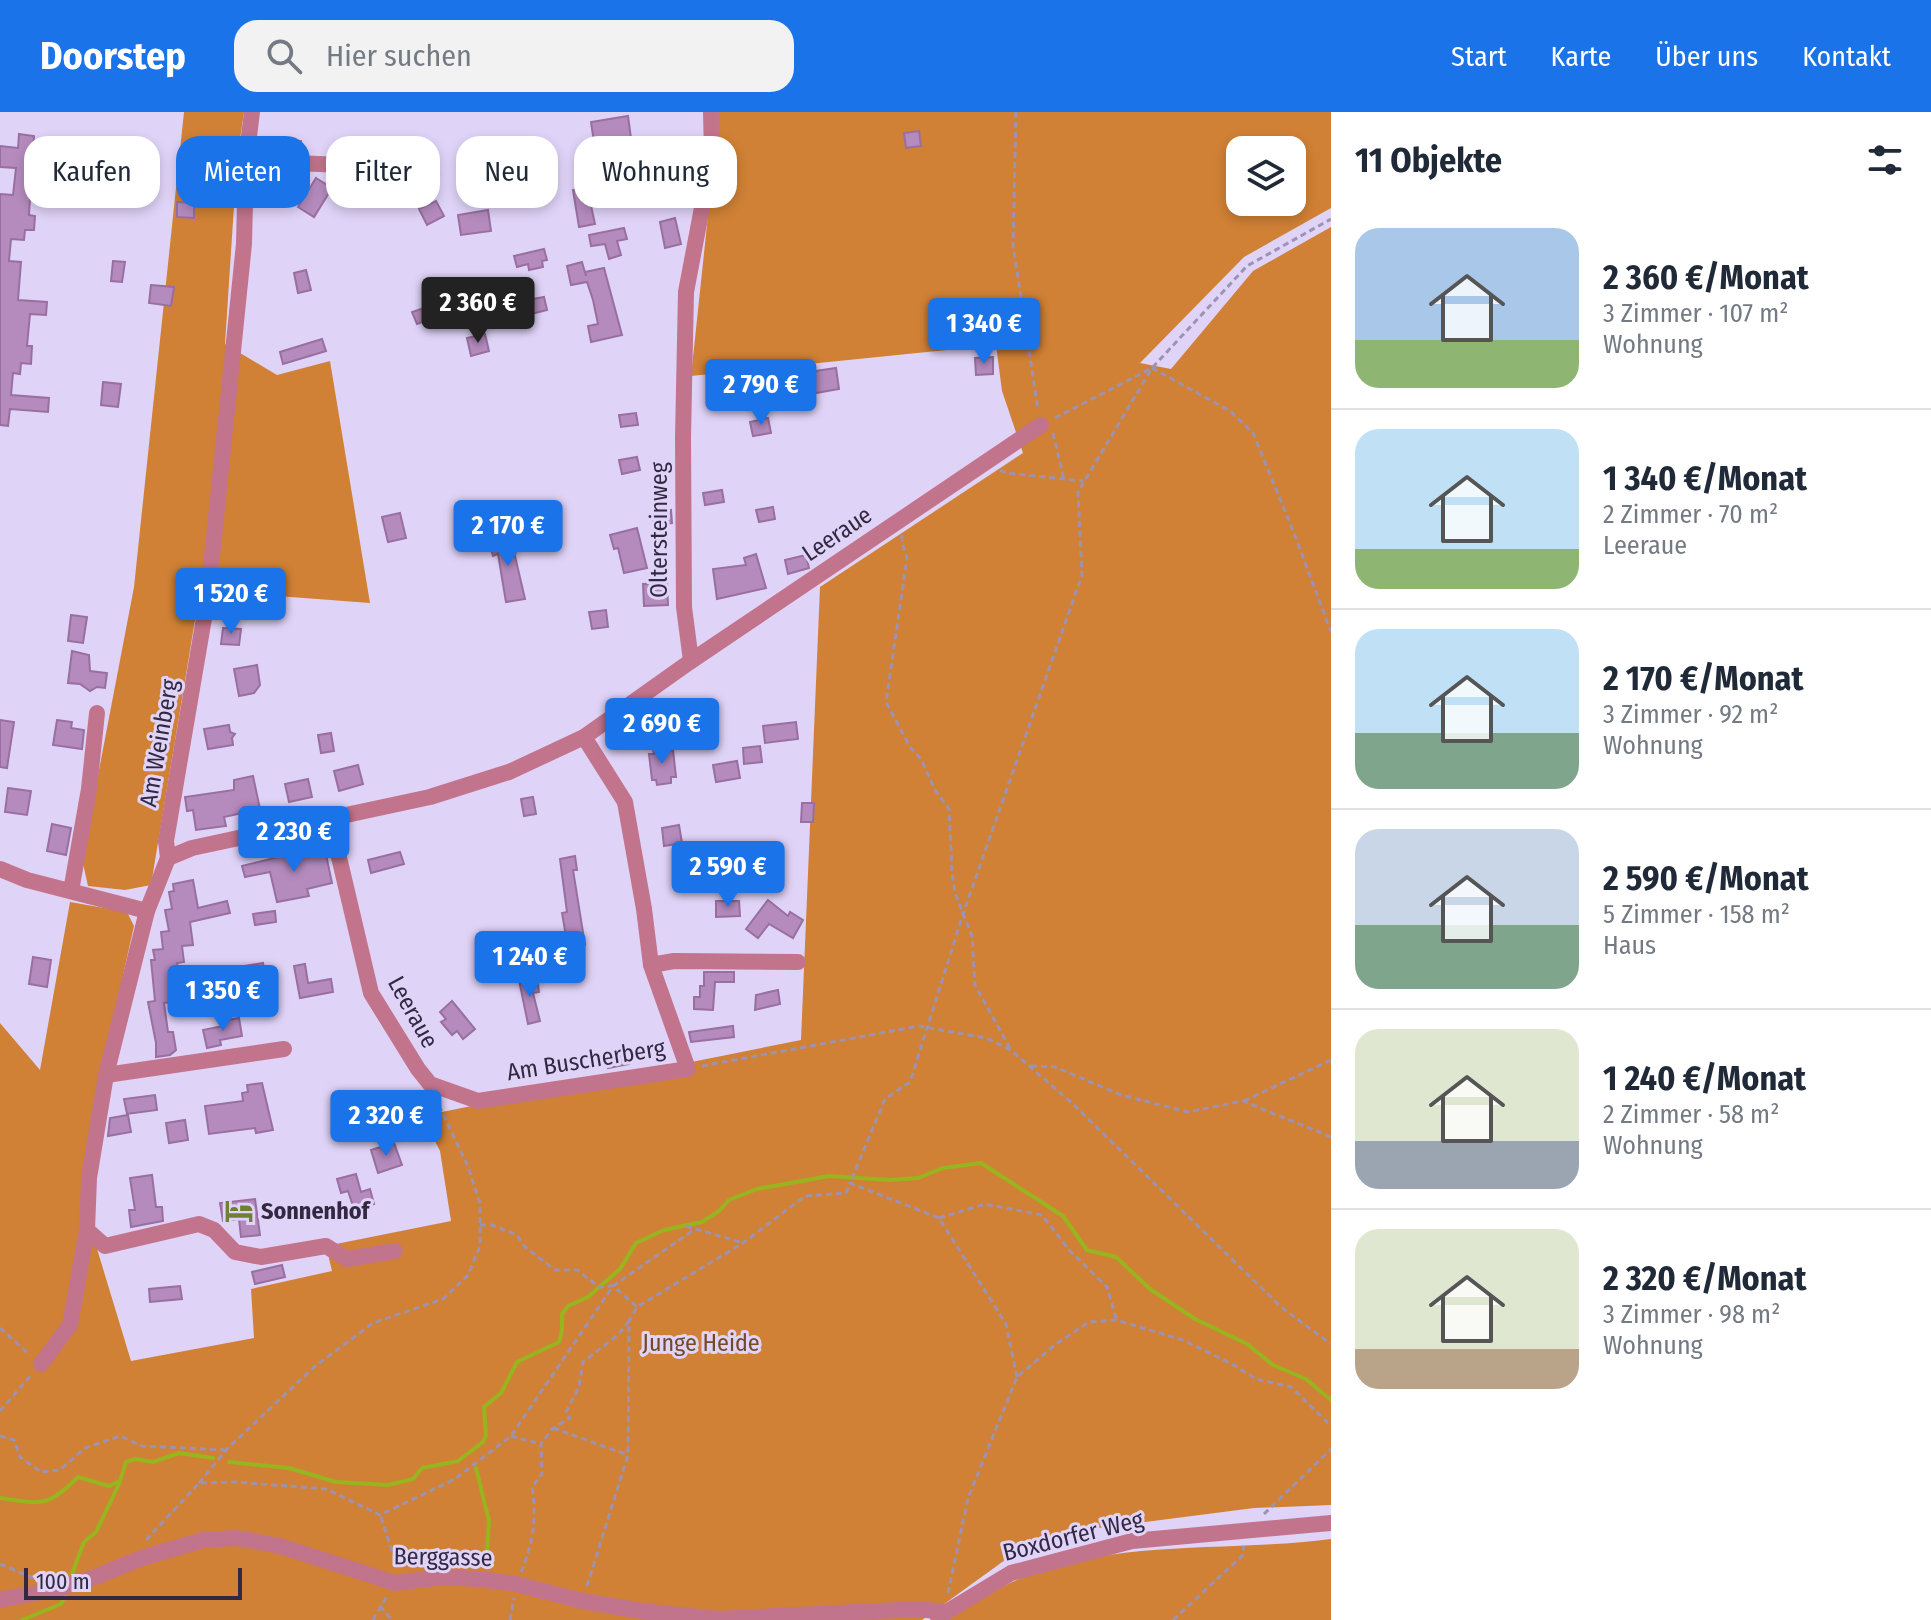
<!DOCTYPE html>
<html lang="de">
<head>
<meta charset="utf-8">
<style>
  body { margin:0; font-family:"Fira Sans Condensed",sans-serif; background:#f2f2f3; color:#1f2937; height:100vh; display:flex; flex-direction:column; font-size:30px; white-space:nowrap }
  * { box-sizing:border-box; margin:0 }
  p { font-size:26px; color:#747a83 }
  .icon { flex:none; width:44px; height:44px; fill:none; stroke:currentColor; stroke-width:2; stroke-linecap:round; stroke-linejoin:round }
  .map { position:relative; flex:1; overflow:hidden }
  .panel { display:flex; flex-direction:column; background:#fff; width:600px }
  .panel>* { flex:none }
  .banner { position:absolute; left:24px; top:24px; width:760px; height:72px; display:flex; gap:16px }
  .controls { position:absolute; left:1226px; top:24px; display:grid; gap:16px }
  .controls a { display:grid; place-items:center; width:80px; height:80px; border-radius:16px; background:#fff; box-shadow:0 4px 12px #0003; font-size:40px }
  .scale { position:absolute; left:24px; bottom:20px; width:218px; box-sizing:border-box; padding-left:8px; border:4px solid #322941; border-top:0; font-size:22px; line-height:28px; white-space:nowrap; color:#322941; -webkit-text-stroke:6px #e0d3f8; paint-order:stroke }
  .price { position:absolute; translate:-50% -68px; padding:0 18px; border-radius:8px; background:#1a73e8; color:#fff; font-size:26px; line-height:52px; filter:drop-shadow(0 2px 4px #0008) }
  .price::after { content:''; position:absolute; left:50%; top:48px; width:24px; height:18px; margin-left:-12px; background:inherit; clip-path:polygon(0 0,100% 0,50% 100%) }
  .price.on { background:#222; color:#fff }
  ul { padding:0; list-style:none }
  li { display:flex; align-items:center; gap:24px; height:200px; padding:0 24px }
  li+li { border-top:2px solid #e0e1e3 }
  li span { display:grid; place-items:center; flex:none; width:224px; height:160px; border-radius:24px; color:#555 }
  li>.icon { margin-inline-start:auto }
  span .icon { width:96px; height:96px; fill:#fffc; stroke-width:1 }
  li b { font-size:34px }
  h2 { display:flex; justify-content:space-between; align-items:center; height:96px; padding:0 24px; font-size:34px }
  .chip { padding:0 28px; border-radius:24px; background:#fff; box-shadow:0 4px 12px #0003; font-size:28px; line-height:72px }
  .chip.on { background:#1a73e8; color:#fff }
  header { display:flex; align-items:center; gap:48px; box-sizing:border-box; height:112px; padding:0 40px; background:#1a73e8; color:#fff }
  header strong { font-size:38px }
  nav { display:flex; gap:44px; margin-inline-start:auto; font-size:28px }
  .search { width:560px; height:72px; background:#f2f2f3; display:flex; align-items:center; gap:20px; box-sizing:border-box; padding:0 28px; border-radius:24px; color:#747a83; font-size:30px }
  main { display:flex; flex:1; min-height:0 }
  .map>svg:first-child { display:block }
</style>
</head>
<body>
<header>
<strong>Doorstep</strong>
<div class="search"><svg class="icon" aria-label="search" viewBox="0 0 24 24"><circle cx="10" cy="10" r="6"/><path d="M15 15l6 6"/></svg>Hier suchen</div>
<nav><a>Start</a><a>Karte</a><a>Über uns</a><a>Kontakt</a></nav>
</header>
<main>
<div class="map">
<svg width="1331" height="1508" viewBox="0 0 1331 1508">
  <rect width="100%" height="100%" fill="#e0d3f8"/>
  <g fill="#d08135" fill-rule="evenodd">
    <polygon points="184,0 244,0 237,48 225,232 277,263 330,249 370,491 200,478 151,773 125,778 88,774 82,747 134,475"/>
    <path d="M 719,0 L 1331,0 L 1331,96 L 1244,145 L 1140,251 L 1171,257 L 1253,159 L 1331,115 L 1331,1393 L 1254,1396 L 1091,1417 L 1005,1448 L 922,1508 L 0,1508 L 0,911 L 40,958 L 70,790 L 127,800 L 134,814 L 102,957 L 91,1117 L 131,1249 L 254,1226 L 251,1177 L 332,1159 L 326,1134 L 451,1109 L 440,1039 L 422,1004 L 801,928 L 820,475 L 1023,341 L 1002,279 L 996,233 L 691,264 ZM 1240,38 L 1292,38 L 1292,90 L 1240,90 Z"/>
    <path d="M 1331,1427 L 1331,1508 L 946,1508 C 967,1496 988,1481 1010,1471 C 1109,1425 1225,1441 1331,1427 Z"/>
  </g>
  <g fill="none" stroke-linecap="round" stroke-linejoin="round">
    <g stroke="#98b41e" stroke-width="4">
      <polyline points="229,1350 289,1356 336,1370 388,1373 413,1367 422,1356 458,1349 483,1330 486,1323 484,1295 501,1281 517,1250 559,1230 562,1218 562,1202 568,1194 588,1185 620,1157 636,1131 664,1118 702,1110 719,1099 729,1088 757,1077 829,1064 889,1068 918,1066 943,1056 981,1051 1063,1104 1087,1138 1116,1145 1150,1177 1195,1207 1247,1232 1273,1253 1306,1267 1331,1288"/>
      <polyline points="476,1356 489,1409 486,1454"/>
      <path d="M 0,1386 C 42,1392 47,1396 78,1365 L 109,1374 L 120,1369 L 126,1350 L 135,1347 L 153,1350 L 179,1341 L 213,1346"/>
      <polyline points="72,1462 84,1430 96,1420 120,1370"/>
      <polyline points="22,1508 61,1492 65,1484"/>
    </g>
  </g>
  <g fill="#b58bbe" stroke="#986fa0" stroke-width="2">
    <polygon points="628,4 631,26 609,29 612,49 597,51 591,10"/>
    <polygon points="919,19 921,34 906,36 904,21"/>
    <polygon points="19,22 34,24 29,103 35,104 34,118 25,118 24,128 11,127 9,149 21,150 18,188 47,190 46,203 30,202 27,234 32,234 31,252 21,251 20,262 13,261 11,283 49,286 48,300 10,297 8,314 0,313 0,82 13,83 16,56 0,55 0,34 18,36"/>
    <polygon points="301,29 302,40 282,40 282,30"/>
    <polygon points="532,34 541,65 552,63 554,74 544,76 546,83 529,86 528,83 491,92 486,75 512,69 504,42"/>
    <polygon points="110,43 127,45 124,70 106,67"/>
    <polygon points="434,47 439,62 425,67 420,52"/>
    <polygon points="685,58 689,78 675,81 671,61"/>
    <polygon points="316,66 332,76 314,105 298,95"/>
    <polygon points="113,75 133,77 131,88 112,86"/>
    <polygon points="587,75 595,112 579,115 573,78"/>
    <polygon points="436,89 444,104 427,113 419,97"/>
    <polygon points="177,90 194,91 194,106 177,105"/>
    <polygon points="488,98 491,119 461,123 458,103"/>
    <polygon points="675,106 681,132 665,136 660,110"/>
    <polygon points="624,116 627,127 617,129 621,143 609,147 605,132 591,134 589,123"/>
    <polygon points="544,137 547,148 542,149 543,155 529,158 528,152 517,155 514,144"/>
    <polygon points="113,149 125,150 122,170 111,169"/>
    <polygon points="582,150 586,164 585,160 604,156 622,223 591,230 588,214 598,212 593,188 587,170 571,173 567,154"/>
    <polygon points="306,158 311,178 298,181 294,161"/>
    <polygon points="151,173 174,175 171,194 149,191"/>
    <polygon points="544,185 547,198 519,205 516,190"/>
    <polygon points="430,194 434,206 417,212 412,200"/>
    <polygon points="485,222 489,239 471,244 467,226"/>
    <polygon points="322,227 326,239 283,252 280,240"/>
    <polygon points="993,245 993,262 976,263 975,246"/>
    <polygon points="836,256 839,277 805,283 802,261"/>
    <polygon points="103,270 121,272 118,295 101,293"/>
    <polygon points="636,301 638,313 621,315 619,303"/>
    <polygon points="768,306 771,321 753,324 750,310"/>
    <polygon points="637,345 640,358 622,362 619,348"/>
    <polygon points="722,378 724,390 705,393 703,381"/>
    <polygon points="773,395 775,407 759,410 756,398"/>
    <polygon points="671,398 672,411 655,415 652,402"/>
    <polygon points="400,401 406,426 388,430 382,405"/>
    <polygon points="503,416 509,441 514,440 525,487 506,490 498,442 493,444 489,429 496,428 494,418"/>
    <polygon points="637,416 647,456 624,461 618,436 614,437 610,423"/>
    <polygon points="756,442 766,476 717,487 713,457 746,453 744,446"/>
    <polygon points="806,443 809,456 788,462 785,448"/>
    <polygon points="667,471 668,493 644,494 643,472"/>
    <polygon points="606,498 608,515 592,517 589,500"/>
    <polygon points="71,503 87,505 83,531 68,529"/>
    <polygon points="223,516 241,517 239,533 221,532"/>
    <polygon points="72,539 89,543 90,559 107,561 105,576 97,575 90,579 80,572 68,571"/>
    <polygon points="257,553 260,573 254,581 239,584 234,557"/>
    <polygon points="0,608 14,610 7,656 0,655"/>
    <polygon points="57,608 72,610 71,616 84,618 82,637 53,633"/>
    <polygon points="796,610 798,627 765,631 763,614"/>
    <polygon points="229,613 230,620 235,622 232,626 233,633 208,637 204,617"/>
    <polygon points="331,621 334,639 321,641 318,623"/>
    <polygon points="760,634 762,650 744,652 743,636"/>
    <polygon points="666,635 666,639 673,638 676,665 671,665 671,671 657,673 656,668 652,668 649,642 654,642 653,636"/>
    <polygon points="737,649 740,666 716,670 713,653"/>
    <polygon points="358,653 363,672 339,679 334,659"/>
    <polygon points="253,664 260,697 224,705 226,714 196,718 193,698 187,699 185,685 234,678 234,668"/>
    <polygon points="308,667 312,685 289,690 285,672"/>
    <polygon points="8,676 31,679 27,703 5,700"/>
    <polygon points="533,685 536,702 524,704 521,687"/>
    <polygon points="802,691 814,691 813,710 801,710"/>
    <polygon points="52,712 71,716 66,743 47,739"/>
    <polygon points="679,713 682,731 664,734 662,716"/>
    <polygon points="325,738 332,771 307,777 309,784 277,790 270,760 245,765 242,754 295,741 295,744"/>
    <polygon points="400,740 404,752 371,761 368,748"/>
    <polygon points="575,744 577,758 573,758 585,833 568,836 562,801 567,800 560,747"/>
    <polygon points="714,748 728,748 728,767 713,767"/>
    <polygon points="193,768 198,796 227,789 230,801 190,810 193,833 182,834 184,850 177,851 182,889 164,891 168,920 173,920 176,938 170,943 156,945 156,931 148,890 155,889 151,848 155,848 153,838 163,837 161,820 169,819 165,798 172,797 169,780 174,779 173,772"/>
    <polygon points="768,788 788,804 790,800 803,808 793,826 769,812 758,826 746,817"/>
    <polygon points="716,789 739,789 740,804 716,805"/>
    <polygon points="275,799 276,810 255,813 253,802"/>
    <polygon points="510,833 516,861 502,867 496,836"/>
    <polygon points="33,845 51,848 47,875 29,872"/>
    <polygon points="263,851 269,886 252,889 244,854"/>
    <polygon points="305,852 308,871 331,867 333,880 300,886 294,854"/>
    <polygon points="704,860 734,860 734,870 715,870 713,898 694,897 694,885 700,885 700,874 704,874"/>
    <polygon points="537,866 539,880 533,881 540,909 528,912 519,868"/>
    <polygon points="778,878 780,892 755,898 756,883"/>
    <polygon points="452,889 475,917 463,927 457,919 452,923 441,910 446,907 440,900"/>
    <polygon points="239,906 242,924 220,928 221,933 207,936 203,918 223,914 222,909"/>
    <polygon points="733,914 734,925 691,930 689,920"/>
    <polygon points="626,936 629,952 608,956 605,940"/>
    <polygon points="262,971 273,1018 256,1021 255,1016 209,1022 205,994 243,989 242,981 248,980 247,973"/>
    <polygon points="155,983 157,998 127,1002 124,987"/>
    <polygon points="128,1003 131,1020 108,1024 110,1006"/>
    <polygon points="185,1008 188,1028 169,1031 166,1011"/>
    <polygon points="394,1031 402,1053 378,1061 371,1038"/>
    <polygon points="356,1062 361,1080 370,1077 374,1092 354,1097 348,1079 341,1081 337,1067"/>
    <polygon points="152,1063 156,1095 162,1095 163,1109 131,1115 129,1098 135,1098 130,1066"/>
    <polygon points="255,1087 260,1123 241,1125 239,1107 223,1109 220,1091"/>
    <polygon points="282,1153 285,1165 255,1172 252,1160"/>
    <polygon points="180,1174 182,1187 150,1190 149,1177"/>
  </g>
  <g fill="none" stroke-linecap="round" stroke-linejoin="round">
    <g stroke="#9e92b2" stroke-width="3" stroke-dasharray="6 4" stroke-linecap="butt">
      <polyline points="1016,0 1013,133 1038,298"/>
      <polyline points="1152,256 1230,299 1253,321 1294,421 1331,520"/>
      <polyline points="1055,306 1152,256 1247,154 1331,107"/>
      <polyline points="1053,321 1064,368"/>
      <polyline points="1000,358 1006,361 1083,369"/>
      <polyline points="902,423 902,430 907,446 886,590 910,635 921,647 935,678 949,697 952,760 955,781 972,824 975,873 1011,938"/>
      <polyline points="702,954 919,914 986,926 1011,938 1074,993 1281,1195 1331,1232"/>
      <polyline points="1031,954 1055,955 1121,983 1188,1000 1243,989 1331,1025"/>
      <polyline points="1244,989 1331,948"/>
      <polyline points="939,1106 985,1092 1042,1103 1070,1139 1107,1175 1116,1206"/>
      <polyline points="480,1113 492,1113 517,1123 524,1134 555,1158 577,1158 599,1175 613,1174 637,1195"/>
      <polyline points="686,1114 743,1131"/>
      <polyline points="0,1216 30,1243"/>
      <polyline points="1017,1265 1006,1212 939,1106 850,1071 885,987 910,970 964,799 1082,463 1078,380 1152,256"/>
      <polyline points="0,1299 32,1262"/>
      <polyline points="553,1316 628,1343"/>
      <polyline points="0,1324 14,1328 20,1345 41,1360 60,1358 85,1336 120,1324 142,1334 226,1338"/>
      <polyline points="511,1324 541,1332"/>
      <polyline points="199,1371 226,1338 314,1255 373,1211 443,1187 468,1163 480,1134 480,1091 467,1052 438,992"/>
      <polyline points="1264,1402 1331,1337"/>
      <polyline points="381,1405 397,1455"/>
      <polyline points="146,1428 199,1371 236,1370 326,1377 380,1403 455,1367 511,1324 613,1174 695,1117"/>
      <polyline points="0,1452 33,1466"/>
      <path d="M 521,1460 C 533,1432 537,1405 532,1375 L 542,1362 L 541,1332 L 553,1316 L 570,1306 L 566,1300 L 579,1275 L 583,1250 L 618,1223 L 629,1209"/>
      <polyline points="587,1474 628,1343 629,1209 637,1195 743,1131 805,1084 846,1081 850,1071"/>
      <polyline points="948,1481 968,1386 1017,1265 1056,1232 1089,1210 1116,1208 1183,1228 1234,1253 1256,1267 1291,1275 1331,1314"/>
      <polyline points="380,1494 392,1508"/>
      <polyline points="373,1508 387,1484"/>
      <polyline points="510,1508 514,1486"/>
      <polyline points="1173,1508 1242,1444 1244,1434"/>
    </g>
    <g stroke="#c2748c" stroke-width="16">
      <polyline points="246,49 366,54"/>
      <polyline points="691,549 684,495 683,325 686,180 712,43 711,0"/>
      <polyline points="330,707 371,881 418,957 430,972 478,989 688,957 651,853 644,797 625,690 584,625"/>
      <polyline points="168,746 192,736 430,685 509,660 584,625 691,549 1041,313"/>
      <polyline points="0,757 27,768 147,799"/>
      <polyline points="71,779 89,677 97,601"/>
      <polyline points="651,853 674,849 798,850"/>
      <polyline points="106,963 284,937"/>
      <polyline points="87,1118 105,1134 199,1112 214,1118 235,1140 261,1145 326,1134 347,1147 395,1139"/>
      <polyline points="41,1252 70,1213 87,1118 89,1066 106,963 147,799 168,746 166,729 208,483 244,132 246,49 252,0"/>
      <polyline points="0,1488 58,1477 95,1465 142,1446 203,1428 237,1426 280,1434 395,1471 443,1465 478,1467 516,1472 582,1489 642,1499 719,1507 919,1497 944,1500"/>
      <polyline points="938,1505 1011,1461 1132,1429 1331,1411"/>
    </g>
  </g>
  <defs>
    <symbol id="hotel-bare" viewBox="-9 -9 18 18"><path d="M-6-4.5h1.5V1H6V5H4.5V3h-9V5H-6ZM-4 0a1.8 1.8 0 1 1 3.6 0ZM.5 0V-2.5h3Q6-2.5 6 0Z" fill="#6f8131" stroke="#e0d3f8" stroke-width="2.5" paint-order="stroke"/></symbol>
  </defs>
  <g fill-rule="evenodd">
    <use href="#hotel-bare" x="219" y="1079" width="40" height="40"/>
  </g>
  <g text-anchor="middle" stroke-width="6" stroke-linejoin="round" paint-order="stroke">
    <g font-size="24" fill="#322941" stroke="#e0d3f8">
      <text transform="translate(659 418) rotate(-90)" y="8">Oltersteinweg</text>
      <text transform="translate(837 422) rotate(-34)" y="8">Leeraue</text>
      <text transform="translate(159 631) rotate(-80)" y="8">Am Weinberg</text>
      <text transform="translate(413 900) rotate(61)" y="8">Leeraue</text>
      <text transform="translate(586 948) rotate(-9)" y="8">Am Buscherberg</text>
      <text transform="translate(1073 1424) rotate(-14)" y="8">Boxdorfer Weg</text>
      <text transform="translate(443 1445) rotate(1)" y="8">Berggasse</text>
    </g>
    <g font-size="24" font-weight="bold" fill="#322941" stroke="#e0d3f8" text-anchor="start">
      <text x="261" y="1107">Sonnenhof</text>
    </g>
    <g font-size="24" fill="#744a24" stroke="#e0d3f8">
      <text x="701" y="1239">Junge Heide</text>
    </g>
  </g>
</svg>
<div class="controls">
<a><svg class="icon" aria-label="layers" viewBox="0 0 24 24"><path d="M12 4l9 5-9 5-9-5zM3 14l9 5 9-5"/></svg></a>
</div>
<div class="scale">100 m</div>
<b class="price on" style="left:478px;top:233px">2 360 €</b>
<b class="price" style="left:984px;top:254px">1 340 €</b>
<b class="price" style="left:761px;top:315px">2 790 €</b>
<b class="price" style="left:508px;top:456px">2 170 €</b>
<b class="price" style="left:231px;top:524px">1 520 €</b>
<b class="price" style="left:662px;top:654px">2 690 €</b>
<b class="price" style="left:294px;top:762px">2 230 €</b>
<b class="price" style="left:728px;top:797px">2 590 €</b>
<b class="price" style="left:530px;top:887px">1 240 €</b>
<b class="price" style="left:223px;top:921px">1 350 €</b>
<b class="price" style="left:386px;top:1046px">2 320 €</b>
<div class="banner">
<a class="chip">Kaufen</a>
<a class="chip on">Mieten</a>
<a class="chip">Filter</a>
<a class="chip">Neu</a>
<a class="chip">Wohnung</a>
</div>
</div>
<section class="panel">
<h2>11 Objekte<svg class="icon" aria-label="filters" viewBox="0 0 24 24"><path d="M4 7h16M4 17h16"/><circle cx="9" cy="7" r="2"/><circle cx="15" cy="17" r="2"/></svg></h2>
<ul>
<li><span style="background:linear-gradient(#a9c7e8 70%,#8fb573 0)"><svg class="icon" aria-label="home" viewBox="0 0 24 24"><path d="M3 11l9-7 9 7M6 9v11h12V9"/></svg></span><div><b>2 360 €/Monat</b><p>3 Zimmer · 107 m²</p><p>Wohnung</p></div></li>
<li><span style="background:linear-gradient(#bfe0f5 75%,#8fb573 0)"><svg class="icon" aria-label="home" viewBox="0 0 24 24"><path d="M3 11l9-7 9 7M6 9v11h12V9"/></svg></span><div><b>1 340 €/Monat</b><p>2 Zimmer · 70 m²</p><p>Leeraue</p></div></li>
<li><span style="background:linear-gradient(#bfe0f5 65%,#7fa58c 0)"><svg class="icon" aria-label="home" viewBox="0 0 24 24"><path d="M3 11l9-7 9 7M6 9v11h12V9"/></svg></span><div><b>2 170 €/Monat</b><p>3 Zimmer · 92 m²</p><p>Wohnung</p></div></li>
<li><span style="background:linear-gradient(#c9d6e8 60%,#7fa58c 0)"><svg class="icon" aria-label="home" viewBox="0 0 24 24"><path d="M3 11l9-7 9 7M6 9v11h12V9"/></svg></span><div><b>2 590 €/Monat</b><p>5 Zimmer · 158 m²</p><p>Haus</p></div></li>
<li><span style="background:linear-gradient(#dfe7d0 70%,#9aa5b1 0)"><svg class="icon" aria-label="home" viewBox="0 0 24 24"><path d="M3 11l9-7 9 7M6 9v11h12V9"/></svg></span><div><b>1 240 €/Monat</b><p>2 Zimmer · 58 m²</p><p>Wohnung</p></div></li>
<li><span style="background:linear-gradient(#dfe7d0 75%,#b9a48a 0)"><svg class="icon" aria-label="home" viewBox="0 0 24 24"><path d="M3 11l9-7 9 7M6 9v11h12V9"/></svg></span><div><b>2 320 €/Monat</b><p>3 Zimmer · 98 m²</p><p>Wohnung</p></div></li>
</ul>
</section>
</main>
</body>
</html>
